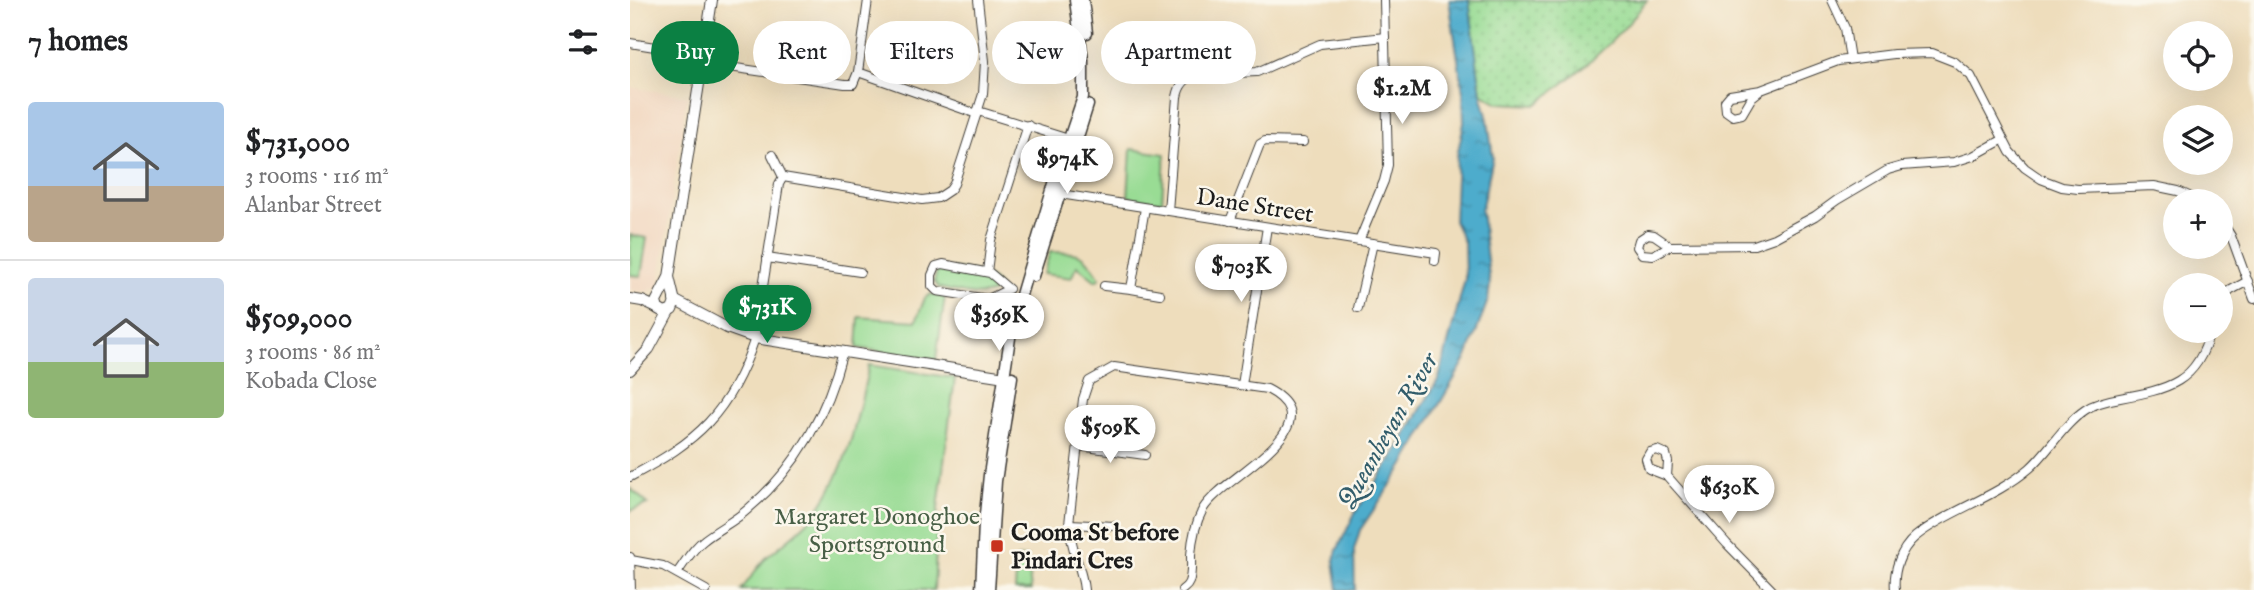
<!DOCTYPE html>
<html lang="en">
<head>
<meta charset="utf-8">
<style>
  body { margin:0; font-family:"IM FELL English",serif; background:#f2f2f2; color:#202124; height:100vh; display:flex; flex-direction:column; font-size:26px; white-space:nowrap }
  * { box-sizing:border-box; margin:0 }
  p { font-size:23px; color:#757577 }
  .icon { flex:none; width:38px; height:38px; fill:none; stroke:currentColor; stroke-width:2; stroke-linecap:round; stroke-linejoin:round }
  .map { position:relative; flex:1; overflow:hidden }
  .drawer { display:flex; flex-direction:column; background:#fff; width:630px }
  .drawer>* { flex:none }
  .hud { position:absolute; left:21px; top:21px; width:665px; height:63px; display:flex; gap:14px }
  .tools { position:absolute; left:1533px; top:21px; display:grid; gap:14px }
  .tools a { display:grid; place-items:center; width:70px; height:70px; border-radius:50%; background:#fff; box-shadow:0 7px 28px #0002; font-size:35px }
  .price { position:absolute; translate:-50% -60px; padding:0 16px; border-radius:24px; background:#fff; color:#222; font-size:23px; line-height:46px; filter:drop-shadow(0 2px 4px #0008) }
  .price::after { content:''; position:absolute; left:50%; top:42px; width:21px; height:16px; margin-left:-10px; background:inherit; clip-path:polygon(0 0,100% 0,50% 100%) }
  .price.current { background:#0b8043; color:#fff }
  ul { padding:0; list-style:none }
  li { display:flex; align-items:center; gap:21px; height:175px; padding:0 28px }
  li+li { border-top:2px solid #e0e0e0 }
  li span { display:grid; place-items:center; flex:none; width:196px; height:140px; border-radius:7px; color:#555 }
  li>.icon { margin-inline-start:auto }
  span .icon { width:84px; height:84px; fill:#fffc; stroke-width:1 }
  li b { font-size:30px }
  h2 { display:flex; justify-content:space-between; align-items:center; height:84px; padding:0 28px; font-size:30px }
  .chip { padding:0 24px; border-radius:32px; background:#fff; box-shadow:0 7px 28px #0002; font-size:24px; line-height:63px }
  .chip.current { background:#0b8043; color:#fff }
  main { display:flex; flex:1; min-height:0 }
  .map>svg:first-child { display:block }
</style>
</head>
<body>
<main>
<section class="drawer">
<h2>7 homes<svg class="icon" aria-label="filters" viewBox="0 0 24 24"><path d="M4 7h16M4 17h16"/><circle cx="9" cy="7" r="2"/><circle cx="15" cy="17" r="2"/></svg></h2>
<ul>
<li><span style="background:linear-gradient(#a9c7e8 60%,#b9a48a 0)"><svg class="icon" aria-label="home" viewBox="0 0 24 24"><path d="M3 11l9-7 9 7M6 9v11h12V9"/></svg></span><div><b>$731,000</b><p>3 rooms · 116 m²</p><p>Alanbar Street</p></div></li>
<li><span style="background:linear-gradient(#c9d6e8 60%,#8fb573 0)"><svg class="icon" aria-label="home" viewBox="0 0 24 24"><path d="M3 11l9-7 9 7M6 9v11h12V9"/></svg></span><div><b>$509,000</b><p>3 rooms · 86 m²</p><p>Kobada Close</p></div></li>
</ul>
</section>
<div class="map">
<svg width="1624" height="590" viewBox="0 0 1624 590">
  <defs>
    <pattern id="grass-dots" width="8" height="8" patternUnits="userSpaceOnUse" patternTransform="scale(1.75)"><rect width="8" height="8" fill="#99dc94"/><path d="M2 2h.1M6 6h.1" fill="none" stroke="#83bc7f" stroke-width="1.8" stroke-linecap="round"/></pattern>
    <pattern id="water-ripples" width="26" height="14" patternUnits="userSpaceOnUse" patternTransform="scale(1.75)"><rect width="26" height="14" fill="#4eaccc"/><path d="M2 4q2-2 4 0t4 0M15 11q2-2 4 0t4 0" fill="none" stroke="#408ba5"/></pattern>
  </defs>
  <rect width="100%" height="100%" fill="#fbf7ec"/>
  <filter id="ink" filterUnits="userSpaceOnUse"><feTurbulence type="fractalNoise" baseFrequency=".0143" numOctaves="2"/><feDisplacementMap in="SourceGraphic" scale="14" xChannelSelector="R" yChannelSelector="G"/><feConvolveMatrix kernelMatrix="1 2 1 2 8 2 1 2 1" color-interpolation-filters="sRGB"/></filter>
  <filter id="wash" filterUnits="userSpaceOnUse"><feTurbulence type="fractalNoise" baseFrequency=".00686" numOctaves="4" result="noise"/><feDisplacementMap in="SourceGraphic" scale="28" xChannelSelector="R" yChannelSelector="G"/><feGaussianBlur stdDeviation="1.57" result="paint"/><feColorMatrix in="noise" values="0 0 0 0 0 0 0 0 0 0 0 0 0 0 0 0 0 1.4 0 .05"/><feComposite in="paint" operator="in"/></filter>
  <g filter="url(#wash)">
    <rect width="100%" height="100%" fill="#eeddbc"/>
    <polygon fill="#f1d5bd" points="0,87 57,96 29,286 17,292 0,290"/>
    <path fill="url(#grass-dots)" stroke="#5a7c58" stroke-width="2" d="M 839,0 L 1017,0 C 988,41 945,75 906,105 L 869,103 L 851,93 Z"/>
    <g fill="#99dc94" stroke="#5a7c58" stroke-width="2">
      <polygon points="501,149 535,154 532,202 498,197"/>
      <polygon points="0,235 17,238 11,276 0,275"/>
      <path d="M 420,252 C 453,253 452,251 470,278 L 466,281 L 447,266 L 441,278 L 413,274 Z"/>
      <path d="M 316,268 C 335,271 358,271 370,287 C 357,302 327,291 309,288 L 304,281 L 307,271 Z"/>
      <polygon points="301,294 315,297 306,360 227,348 229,317 286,321 295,298"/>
      <path d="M 239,365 L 325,378 L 308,508 L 304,590 L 111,590 C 120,579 128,566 138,556 C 156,541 176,527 189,508 C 219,465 228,415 239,365 Z"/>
      <polygon points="0,488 18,504 0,511"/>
      <polygon points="397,557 401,590 385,590 387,558"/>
    </g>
    <polygon fill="url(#water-ripples)" stroke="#356474" stroke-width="2" points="819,0 839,0 851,93 858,120 863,158 851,210 860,285 858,300 837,357 772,468 730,530 724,550 725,590 708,590 704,561 707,550 725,513 764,455 809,378 835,279 834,242 824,221 827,156 834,123 833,92"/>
  </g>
  <g filter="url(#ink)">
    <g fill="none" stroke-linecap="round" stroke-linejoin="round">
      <defs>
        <g id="minor">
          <polyline points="1202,0 1215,28 1220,59"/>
          <polyline points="0,43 74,55"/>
          <polyline points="555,54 562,76"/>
          <polyline points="72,63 215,84 223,84 228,72 238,0"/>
          <polyline points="228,72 347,114"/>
          <polyline points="1131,90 1122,97 1112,114 1103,116 1096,111 1095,101 1100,95 1131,90 1208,61 1264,54 1302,53 1325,62 1341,76 1380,152 1395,168 1411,179 1432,187 1448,189 1524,186 1548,191 1570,201"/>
          <polyline points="348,111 442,140"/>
          <polyline points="153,177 292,200 308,198 320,190 324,184 353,94 355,61 348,0"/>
          <polyline points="430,194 806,253 805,261"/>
          <polyline points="515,208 501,289 530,294"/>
          <path d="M 538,211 L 547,97 C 549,86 554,78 566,75 L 627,72 L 690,44 L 755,37"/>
          <polyline points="1591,220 1601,236 1624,299"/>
          <polyline points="600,221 630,144 635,141 673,142"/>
          <polygon points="1018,234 1024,235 1040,246 1023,255 1012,254 1007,247 1009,240"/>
          <polyline points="729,241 754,181 758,165 754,0"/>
          <polyline points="1040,246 1124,245 1144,238 1185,216 1207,200 1258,170 1272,166 1324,162 1343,156 1372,140"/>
          <polyline points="137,258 230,272"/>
          <polygon points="313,264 360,273 379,289 358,299 307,291 302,286 302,275 306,266"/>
          <polyline points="357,272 361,240 398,125"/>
          <polyline points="474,286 501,289"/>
          <polyline points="1591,299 1601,290 1618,281"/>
          <polyline points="728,308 743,243"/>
          <polyline points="612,385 637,227"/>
          <polyline points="449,446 515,455"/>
          <polyline points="1037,476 1038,462 1036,454 1027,450 1020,452 1016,459 1019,469 1037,476 1097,544 1142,590"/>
          <path d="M 0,477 C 68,441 100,413 125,338 L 149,184 L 153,177 L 142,155"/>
          <polyline points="439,524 485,526"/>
          <polyline points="0,557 1,590"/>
          <polyline points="1,560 33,566 76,590"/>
          <path d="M 47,573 C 56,561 62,549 74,540 C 88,529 105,521 118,509 C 168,467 197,414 213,351"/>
          <path d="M 454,590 C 452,567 440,548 439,524 L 453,399 L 459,381 L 484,367 L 637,389 C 709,426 591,477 573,509 C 566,522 562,540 561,555 C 561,564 562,574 559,582 C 557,587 555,587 552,590"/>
          <path d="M 1265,590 C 1263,571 1270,550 1285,537 C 1319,510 1365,498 1400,468 C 1419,451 1433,425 1455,410 C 1465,403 1478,400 1490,398 C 1538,389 1568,383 1580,331"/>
        </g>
        <g id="tertiary">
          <polyline points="39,277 26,302 28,309 35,313 42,310 45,302 39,277 82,0"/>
          <polyline points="0,299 12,301 27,308"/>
          <polyline points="44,300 97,328 125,338 375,377"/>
          <polyline points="0,370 19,349 39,312"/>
        </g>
        <g id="secondary">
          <polyline points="453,0 457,33"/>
          <polyline points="404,276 458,105"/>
          <polyline points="351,590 354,524 359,475 382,325 426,177 453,97 453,60 445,0"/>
          <polyline points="359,590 366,481 382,377"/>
        </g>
      </defs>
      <use href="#minor" stroke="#3c3934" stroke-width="10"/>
      <use href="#tertiary" stroke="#3c3934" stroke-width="12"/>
      <use href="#secondary" stroke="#3c3934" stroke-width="13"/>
      <use href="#minor" stroke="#fff" stroke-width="8"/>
      <use href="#tertiary" stroke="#fff" stroke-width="10"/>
      <use href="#secondary" stroke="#fff" stroke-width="10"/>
    </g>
  </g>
  <rect fill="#c8321e" stroke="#fbf7ec" stroke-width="2.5" x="360" y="539" width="14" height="14" rx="3.5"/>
  <g text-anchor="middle" stroke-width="5" stroke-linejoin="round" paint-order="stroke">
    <g font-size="24" fill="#1c1c1c" stroke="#fbf7ec">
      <text transform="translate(625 205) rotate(9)" y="8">Dane Street</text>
    </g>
    <g font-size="24" fill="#485f46" stroke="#fbf7ec">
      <text x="247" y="524">Margaret Donoghoe<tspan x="247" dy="28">Sportsground</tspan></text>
    </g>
    <g font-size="24" font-weight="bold" fill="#1c1c1c" stroke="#fbf7ec" text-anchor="start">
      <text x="381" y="540">Cooma St before<tspan x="381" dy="28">Pindari Cres</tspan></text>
    </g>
    <g font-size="26" font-style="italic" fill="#325d6b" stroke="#fbf7ec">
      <text transform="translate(757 430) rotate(-60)" y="9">Queanbeyan River</text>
    </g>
  </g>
</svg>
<div class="tools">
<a><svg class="icon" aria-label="locate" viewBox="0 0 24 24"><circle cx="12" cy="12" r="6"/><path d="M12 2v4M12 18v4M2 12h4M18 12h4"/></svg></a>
<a><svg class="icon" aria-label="layers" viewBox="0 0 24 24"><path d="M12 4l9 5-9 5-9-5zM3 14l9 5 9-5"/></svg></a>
<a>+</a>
<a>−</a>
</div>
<b class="price" style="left:772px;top:126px">$1.2M</b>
<b class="price" style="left:437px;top:196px">$974K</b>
<b class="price" style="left:611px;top:304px">$703K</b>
<b class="price current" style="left:137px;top:345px">$731K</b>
<b class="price" style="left:369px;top:353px">$369K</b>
<b class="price" style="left:480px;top:465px">$509K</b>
<b class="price" style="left:1099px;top:525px">$630K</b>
<div class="hud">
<a class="chip current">Buy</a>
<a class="chip">Rent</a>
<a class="chip">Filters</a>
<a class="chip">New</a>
<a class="chip">Apartment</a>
</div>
</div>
</main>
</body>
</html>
